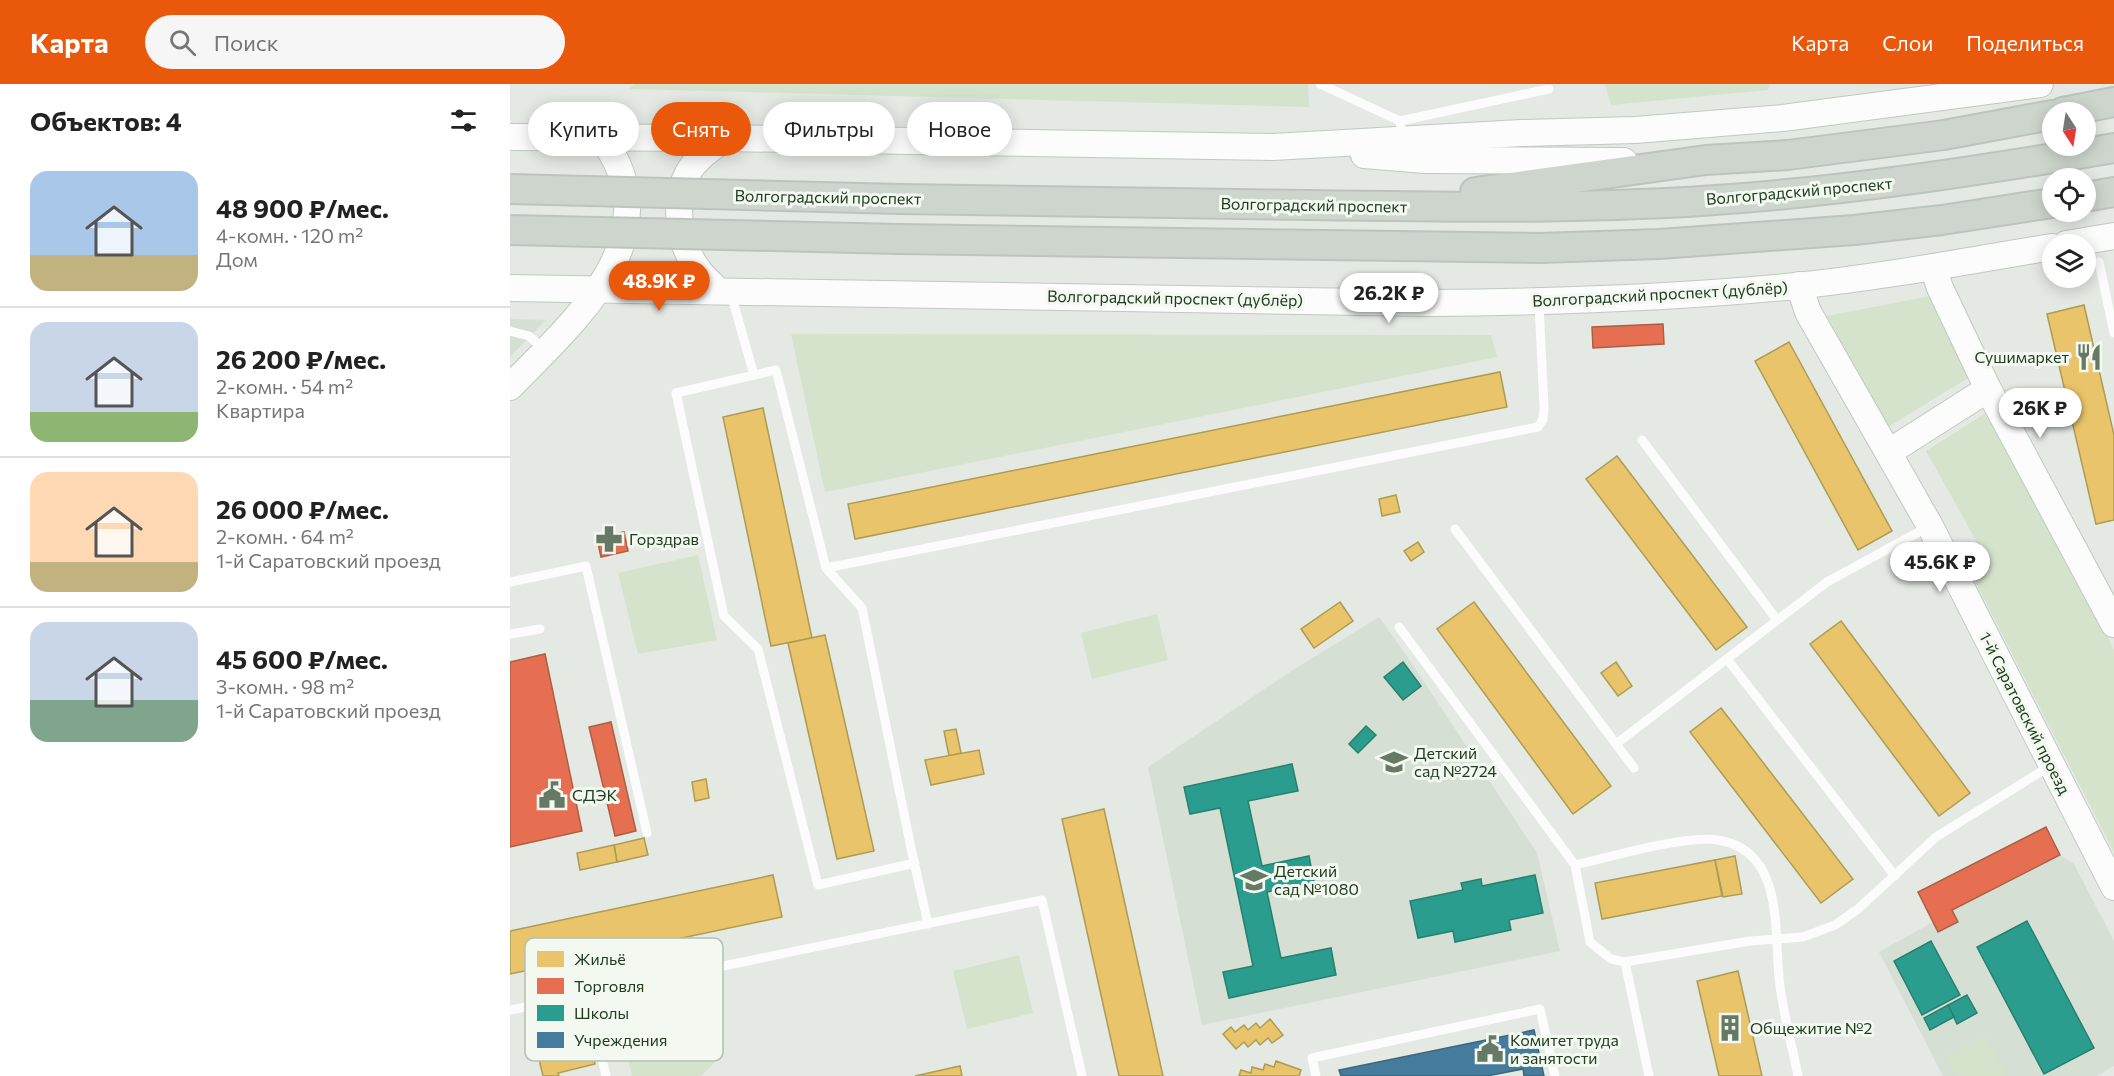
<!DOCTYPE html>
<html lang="ru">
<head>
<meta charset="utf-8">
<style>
  body { margin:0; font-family:Commissioner,sans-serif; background:#f6f6f6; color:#222; height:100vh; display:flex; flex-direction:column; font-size:22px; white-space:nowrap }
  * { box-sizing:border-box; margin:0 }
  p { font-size:20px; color:#767676 }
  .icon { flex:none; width:33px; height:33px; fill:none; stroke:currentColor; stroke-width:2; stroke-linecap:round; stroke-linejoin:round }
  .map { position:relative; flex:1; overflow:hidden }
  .panel { display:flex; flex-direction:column; background:#fff; width:510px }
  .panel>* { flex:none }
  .top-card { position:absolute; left:18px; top:18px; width:570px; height:54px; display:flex; gap:12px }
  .needle { width:39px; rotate:168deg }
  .fabs { position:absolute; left:1532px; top:18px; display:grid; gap:12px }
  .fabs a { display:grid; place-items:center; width:54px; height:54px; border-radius:50%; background:#fff; box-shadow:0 3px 15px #0003; font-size:30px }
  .price { position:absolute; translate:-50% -51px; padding:0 14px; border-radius:21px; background:#fff; color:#222; font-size:20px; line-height:39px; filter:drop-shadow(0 2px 3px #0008) }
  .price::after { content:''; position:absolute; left:50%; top:36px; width:18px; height:14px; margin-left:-9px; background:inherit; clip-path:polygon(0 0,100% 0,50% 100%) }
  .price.active { background:#ea580c; color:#fff }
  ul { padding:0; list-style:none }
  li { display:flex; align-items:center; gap:18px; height:150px; padding:0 30px }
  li+li { border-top:2px solid #e0e0e0 }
  li span { display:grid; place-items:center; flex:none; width:168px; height:120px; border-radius:18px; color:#555 }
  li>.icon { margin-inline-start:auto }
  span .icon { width:72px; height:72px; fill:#fffc; stroke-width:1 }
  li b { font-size:26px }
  h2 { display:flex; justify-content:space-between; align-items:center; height:72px; padding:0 30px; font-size:26px }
  .tag { padding:0 21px; border-radius:27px; background:#fff; box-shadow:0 3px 15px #0003; font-size:21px; line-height:54px }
  .tag.active { background:#ea580c; color:#fff }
  header { display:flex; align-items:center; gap:36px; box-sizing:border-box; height:84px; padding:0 30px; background:#ea580c; color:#fff }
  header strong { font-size:28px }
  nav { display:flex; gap:33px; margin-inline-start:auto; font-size:21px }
  .search { width:420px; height:54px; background:#f6f6f6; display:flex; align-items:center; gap:15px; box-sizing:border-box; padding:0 21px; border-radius:33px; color:#767676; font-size:22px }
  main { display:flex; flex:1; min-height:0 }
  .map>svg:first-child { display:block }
</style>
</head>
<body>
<header>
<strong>Карта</strong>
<div class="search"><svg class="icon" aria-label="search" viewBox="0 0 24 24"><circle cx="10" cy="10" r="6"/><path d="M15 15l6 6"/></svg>Поиск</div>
<nav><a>Карта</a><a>Слои</a><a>Поделиться</a></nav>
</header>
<main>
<section class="panel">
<h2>Объектов: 4<svg class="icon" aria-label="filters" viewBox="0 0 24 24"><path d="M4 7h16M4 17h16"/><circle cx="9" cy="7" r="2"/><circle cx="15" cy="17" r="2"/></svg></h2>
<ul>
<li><span style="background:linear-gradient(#a9c7e8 70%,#c2b280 0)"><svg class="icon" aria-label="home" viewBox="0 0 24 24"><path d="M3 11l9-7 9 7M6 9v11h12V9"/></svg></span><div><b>48 900 ₽/мес.</b><p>4-комн. · 120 m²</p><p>Дом</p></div></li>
<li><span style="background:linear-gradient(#c9d6e8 75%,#8fb573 0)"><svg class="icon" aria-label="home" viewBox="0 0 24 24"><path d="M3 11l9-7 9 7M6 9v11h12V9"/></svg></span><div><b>26 200 ₽/мес.</b><p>2-комн. · 54 m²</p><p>Квартира</p></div></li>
<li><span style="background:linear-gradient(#ffd9b3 75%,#c2b280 0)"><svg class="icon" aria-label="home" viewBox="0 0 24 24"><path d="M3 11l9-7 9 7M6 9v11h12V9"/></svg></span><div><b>26 000 ₽/мес.</b><p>2-комн. · 64 m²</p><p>1-й Саратовский проезд</p></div></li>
<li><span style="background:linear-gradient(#c9d6e8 65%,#7fa58c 0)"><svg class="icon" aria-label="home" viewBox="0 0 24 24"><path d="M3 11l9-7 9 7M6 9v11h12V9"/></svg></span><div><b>45 600 ₽/мес.</b><p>3-комн. · 98 m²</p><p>1-й Саратовский проезд</p></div></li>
</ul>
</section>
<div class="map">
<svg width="1604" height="992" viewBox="0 0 1604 992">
  <rect width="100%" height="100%" fill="#e4e9e4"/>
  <g fill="#d6dfd4">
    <polygon points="0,235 36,236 0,273"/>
    <polygon points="869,533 901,578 1027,769 1050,867 692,941 638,683 783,586"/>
    <polygon points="1550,771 1564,780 1604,857 1604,982 1587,992 1433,992 1369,868 1423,838 1448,838 1442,826"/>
  </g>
  <g fill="#d5e3cc">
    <polygon points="124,0 798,0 799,23 119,5"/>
    <polygon points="1095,0 1260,0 1258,6 1101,21"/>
    <polygon points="1420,212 1458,294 1378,343 1317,232"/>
    <polygon points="281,250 981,251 987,273 315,408"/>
    <polygon points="1476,329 1574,504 1604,566 1604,768 1457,482 1468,460 1416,367"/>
    <polygon points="188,471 207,556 128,570 108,489"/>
    <polygon points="647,530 658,576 582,595 571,549"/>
    <polygon points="509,871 523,929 457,945 443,887"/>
    <polygon points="194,943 207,976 191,992 122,992 115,961"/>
    <polygon points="1475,951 1497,992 1446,992 1436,972"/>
  </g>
  <g fill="#e9c46a" stroke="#ad9c54" stroke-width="1.5">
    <polygon points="1574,221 1604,351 1604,436 1586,440 1537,230"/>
    <polygon points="1279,258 1382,447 1348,466 1245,277"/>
    <polygon points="990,288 997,323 345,455 338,420"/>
    <polygon points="253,324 302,554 261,562 213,333"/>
    <polygon points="1107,372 1237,543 1206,566 1076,395"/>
    <polygon points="886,411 890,428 872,432 869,415"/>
    <polygon points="908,458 914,468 901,477 894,467"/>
    <polygon points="830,518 843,537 804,564 791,545"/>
    <polygon points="964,518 1101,702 1063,730 927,545"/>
    <polygon points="1331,537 1460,709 1429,732 1300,560"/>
    <polygon points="315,551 364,767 327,775 278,559"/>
    <polygon points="1106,578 1122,602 1108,612 1091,589"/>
    <polygon points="1211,624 1343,795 1311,819 1180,648"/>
    <polygon points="446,645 451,669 439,672 434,647"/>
    <polygon points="469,666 474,690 421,701 415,676"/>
    <polygon points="196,695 199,714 185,717 182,698"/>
    <polygon points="594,725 653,992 609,992 593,920 552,735"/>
    <polygon points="134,754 138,771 107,778 104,761"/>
    <polygon points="104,761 107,778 70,786 67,769"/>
    <polygon points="1225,772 1232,810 1213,813 1205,776"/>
    <polygon points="1205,776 1212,812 1092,835 1085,799"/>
    <polygon points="263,791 272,833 0,890 0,847"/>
    <polygon points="1228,887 1252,992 1209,992 1187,897"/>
    <polygon points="760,935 773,951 762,959 758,954 750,961 746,956 738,963 734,958 726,965 713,950 721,943 725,948 734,941 738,946 746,939 750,944"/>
    <polygon points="80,959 85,980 48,989 49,992 33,992 28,971"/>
    <polygon points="766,977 791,986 789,992 729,992 731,986 741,989 742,983 753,986 755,980 764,983"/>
    <polygon points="450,982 452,992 405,992"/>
  </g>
  <g fill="#e76f51" stroke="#ab6043" stroke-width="1.5">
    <polygon points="1153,240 1154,260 1083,264 1082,243"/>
    <polygon points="114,448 118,467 91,473 87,454"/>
    <polygon points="35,570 72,747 0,763 0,578"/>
    <polygon points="101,638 126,747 105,752 79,643"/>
    <polygon points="1536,743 1550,771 1442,826 1448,838 1428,848 1408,808"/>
  </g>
  <g fill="#2a9d8f" stroke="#27806e" stroke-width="1.5">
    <polygon points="893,578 911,602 893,616 874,593"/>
    <polygon points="856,642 866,651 848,669 839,660"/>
    <polygon points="782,680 788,707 738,717 752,782 799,772 804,798 757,808 771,874 821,864 826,891 719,914 713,888 743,882 710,724 680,730 674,703"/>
    <polygon points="1025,791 1033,829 999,836 1001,846 945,858 943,847 908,854 900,817 953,806 951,799 971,795 972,802"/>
    <polygon points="1517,837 1584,964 1534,990 1467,863"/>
    <polygon points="1421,857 1450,911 1412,931 1384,877"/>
    <polygon points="1457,911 1467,929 1447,940 1438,921"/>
    <polygon points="1438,921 1444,933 1420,946 1414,934"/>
  </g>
  <polygon fill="#457b9d" stroke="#3a6878" stroke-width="1.5" points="1024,946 1034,992 1014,992 1013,985 977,992 831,992 829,986"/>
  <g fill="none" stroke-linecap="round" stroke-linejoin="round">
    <defs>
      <g id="secondary">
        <polyline points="0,53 215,54 763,63 1011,49 1125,46 1273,34 1530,0"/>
        <polyline points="854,71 915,76 1114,77"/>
        <polyline points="1556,160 1604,152"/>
        <polyline points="1423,183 1430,204 1478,305 1604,540"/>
        <polyline points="1289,201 1298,228 1420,442 1604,803"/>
        <path d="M 0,204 L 919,219 C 1042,218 1164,214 1286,202 C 1372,193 1457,177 1542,163"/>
        <path d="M 208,207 C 202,200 194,194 189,187 C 169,161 162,119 178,89 C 186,74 202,64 215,54"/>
        <path d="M 0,303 C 65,236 164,153 92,54"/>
        <polyline points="1379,368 1478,305"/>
      </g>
      <g id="primary">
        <polyline points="1553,28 1604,18"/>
        <polyline points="965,108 1196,76 1278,71 1434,51 1542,31"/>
        <polyline points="1575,113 1604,108"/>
        <path d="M 391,115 C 527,117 664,119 801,121 C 931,123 1061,125 1192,117 C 1331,108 1467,87 1604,64"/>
        <polyline points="389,155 1030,164 1149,160 1344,146 1432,136 1542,119"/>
      </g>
    </defs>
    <use href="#secondary" stroke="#c0c9c0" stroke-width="28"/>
    <use href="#primary" stroke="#bcc5bc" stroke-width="32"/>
    <g stroke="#fbfcfb" stroke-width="9">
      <polyline points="810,0 890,37"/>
      <polyline points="892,53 890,37 1039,5"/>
      <polyline points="1589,178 1604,249"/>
      <polyline points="221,210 244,291"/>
      <polyline points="0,247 19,252 34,265"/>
      <polyline points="1132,356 1267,536"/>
      <polyline points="945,445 1124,684"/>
      <polyline points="316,484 1028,343 1033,335 1034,323 1029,220"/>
      <polyline points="0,498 76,482 137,749"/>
      <polyline points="889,543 1065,781 1080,858 1101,875 1115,878 1240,857 1293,853 1325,841 1348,825 1426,753 1540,682"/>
      <polyline points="0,550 30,545"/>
      <polyline points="1217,575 1385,792"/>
      <polyline points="1106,660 1317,498 1418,443"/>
      <polyline points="405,779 308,801 248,565 214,532 166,309 266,286 316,484 352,524 401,764 418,840"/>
      <path d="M 1065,781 C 1101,773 1173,751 1208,756 C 1277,767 1263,852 1270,902 C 1274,932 1282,962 1288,992"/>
      <polyline points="1115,878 1139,992"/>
      <polyline points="0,926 78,910"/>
      <polyline points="96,992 78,910 532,816 572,992"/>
      <polyline points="806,992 802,974 1030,925 1045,992"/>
    </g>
    <use href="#secondary" stroke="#fbfcfb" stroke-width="26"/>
    <use href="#primary" stroke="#cdd5cd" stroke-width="28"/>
    <defs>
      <g id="primary-bridge">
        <polyline points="0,105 391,115"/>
        <polyline points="0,146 389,155"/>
      </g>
    </defs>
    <use href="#primary-bridge" stroke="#bcc5bc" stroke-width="32" stroke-linecap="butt"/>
    <use href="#primary-bridge" stroke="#cdd5cd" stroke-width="28"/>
  </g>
  <defs>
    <symbol id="restaurant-bare" viewBox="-9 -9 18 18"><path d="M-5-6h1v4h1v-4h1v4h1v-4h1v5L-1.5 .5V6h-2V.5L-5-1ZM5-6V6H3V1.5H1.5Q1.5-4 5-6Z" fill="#657965" stroke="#f3f8f1" stroke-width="2.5" paint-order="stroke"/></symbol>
    <symbol id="pharmacy-bare" viewBox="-9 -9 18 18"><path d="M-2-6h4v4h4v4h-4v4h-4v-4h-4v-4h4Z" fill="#657965" stroke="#f3f8f1" stroke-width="2.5" paint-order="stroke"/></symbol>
    <symbol id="school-bare" viewBox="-9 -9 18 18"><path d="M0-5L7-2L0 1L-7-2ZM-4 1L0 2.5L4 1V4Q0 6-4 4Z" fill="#657965" stroke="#f3f8f1" stroke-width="2.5" paint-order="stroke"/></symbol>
    <symbol id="civic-bare" viewBox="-9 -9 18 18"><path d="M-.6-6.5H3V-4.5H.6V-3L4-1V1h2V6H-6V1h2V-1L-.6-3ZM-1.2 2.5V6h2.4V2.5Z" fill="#657965" stroke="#f3f8f1" stroke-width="2.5" paint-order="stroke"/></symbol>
    <symbol id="building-bare" viewBox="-9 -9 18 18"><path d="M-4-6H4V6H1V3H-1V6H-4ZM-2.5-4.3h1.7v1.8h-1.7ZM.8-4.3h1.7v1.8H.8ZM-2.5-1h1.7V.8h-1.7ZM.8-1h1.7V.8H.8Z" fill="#657965" stroke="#f3f8f1" stroke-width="2.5" paint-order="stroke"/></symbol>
  </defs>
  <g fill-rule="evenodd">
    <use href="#restaurant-bare" x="1560" y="254" width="38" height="38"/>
    <use href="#pharmacy-bare" x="80" y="436" width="38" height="38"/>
    <use href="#school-bare" x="865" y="659" width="38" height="38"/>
    <use href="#civic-bare" x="23" y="692" width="38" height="38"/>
    <use href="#school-bare" x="725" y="777" width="38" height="38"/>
    <use href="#building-bare" x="1201" y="925" width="38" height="38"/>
    <use href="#civic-bare" x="961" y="946" width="38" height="38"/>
  </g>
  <g text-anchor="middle" stroke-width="6" stroke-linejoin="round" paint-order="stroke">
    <g font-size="16" fill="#203d21" stroke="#f3f8f1">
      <text transform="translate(1289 107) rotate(-5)" y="6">Волгоградский проспект</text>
      <text transform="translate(318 113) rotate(1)" y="6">Волгоградский проспект</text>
      <text transform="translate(804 121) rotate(1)" y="6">Волгоградский проспект</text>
      <text transform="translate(1150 210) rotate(-3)" y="6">Волгоградский проспект (дублёр)</text>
      <text transform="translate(665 214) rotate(1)" y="6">Волгоградский проспект (дублёр)</text>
      <text transform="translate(1515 629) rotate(63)" y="6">1-й Саратовский проезд</text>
    </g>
    <g font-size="16" fill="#203d21" stroke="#f3f8f1" text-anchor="start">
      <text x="1559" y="279" text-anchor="end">Сушимаркет</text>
      <text x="119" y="461">Горздрав</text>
      <text x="904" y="675">Детский<tspan x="904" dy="18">сад №2724</tspan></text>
      <text x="62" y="717">СДЭК</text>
      <text x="764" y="793">Детский<tspan x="764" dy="18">сад №1080</tspan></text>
      <text x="1240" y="950">Общежитие №2</text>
      <text x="1000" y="962">Комитет труда<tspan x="1000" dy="18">и занятости</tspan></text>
    </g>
  </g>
  <rect x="15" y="854" width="198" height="123" rx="9" fill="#f3f8f1" stroke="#b4c0b3" stroke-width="1.5"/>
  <rect x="27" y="867" width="27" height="16" fill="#e9c46a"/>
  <rect x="27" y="894" width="27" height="16" fill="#e76f51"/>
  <rect x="27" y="921" width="27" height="16" fill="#2a9d8f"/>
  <rect x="27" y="948" width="27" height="16" fill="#457b9d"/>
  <g font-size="16" fill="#203d21">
    <text x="64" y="881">Жильё</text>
    <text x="64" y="908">Торговля</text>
    <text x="64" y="935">Школы</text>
    <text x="64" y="962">Учреждения</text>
  </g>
</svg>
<div class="fabs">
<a><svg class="needle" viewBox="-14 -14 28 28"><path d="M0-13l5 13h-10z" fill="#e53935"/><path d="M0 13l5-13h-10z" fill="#767676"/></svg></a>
<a><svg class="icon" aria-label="locate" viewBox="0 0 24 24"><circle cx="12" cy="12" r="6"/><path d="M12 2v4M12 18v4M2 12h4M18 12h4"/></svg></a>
<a><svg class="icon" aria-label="layers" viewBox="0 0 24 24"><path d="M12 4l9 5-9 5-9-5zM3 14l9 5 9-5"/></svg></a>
</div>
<b class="price active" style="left:149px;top:228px">48.9K ₽</b>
<b class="price" style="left:879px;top:240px">26.2K ₽</b>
<b class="price" style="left:1530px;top:355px">26K ₽</b>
<b class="price" style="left:1430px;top:509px">45.6K ₽</b>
<div class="top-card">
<a class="tag">Купить</a>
<a class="tag active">Снять</a>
<a class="tag">Фильтры</a>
<a class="tag">Новое</a>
</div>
</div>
</main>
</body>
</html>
